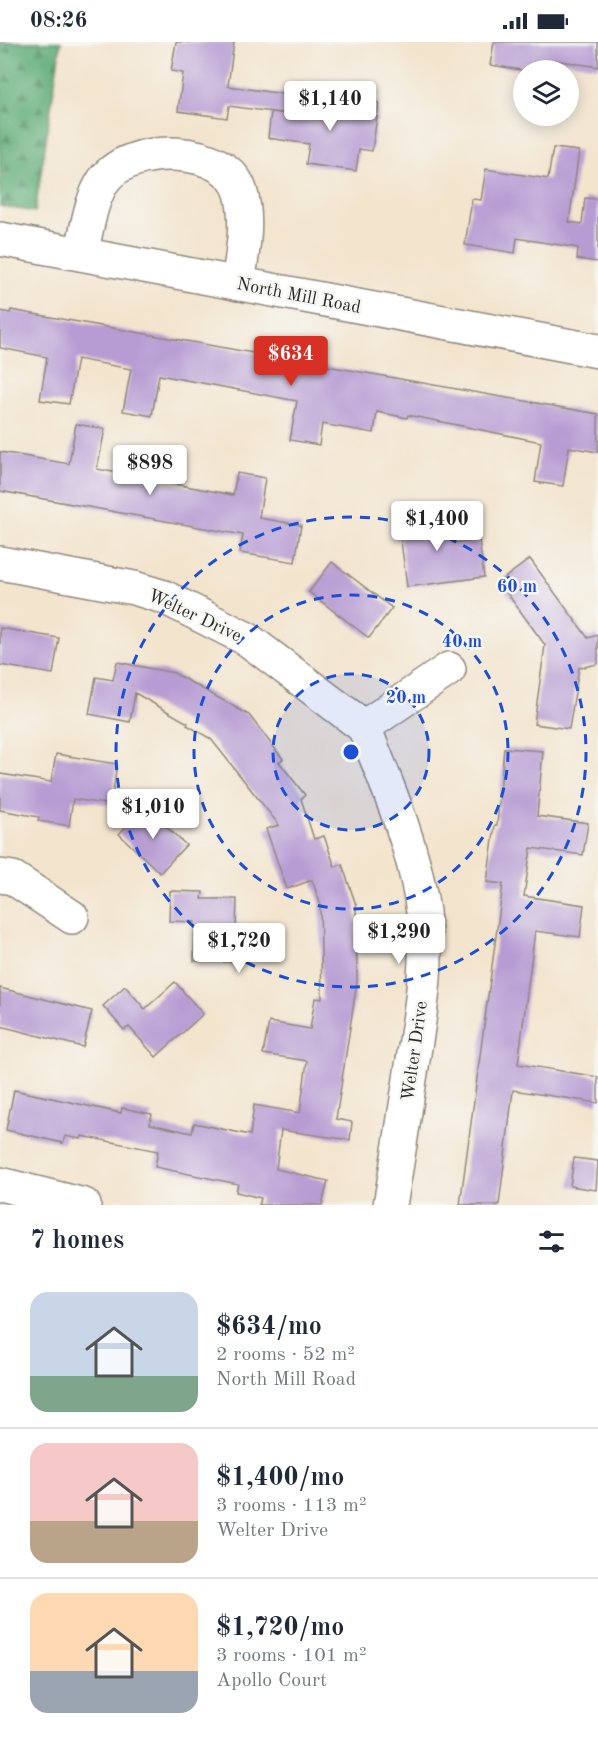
<!DOCTYPE html>
<html lang="en">
<head>
<meta charset="utf-8">
<style>
  body { margin:0; font-family:"Old Standard TT",serif; background:#f6f6f7; color:#1f2937; height:100vh; display:flex; flex-direction:column; font-size:22px; white-space:nowrap }
  * { box-sizing:border-box; margin:0 }
  p { font-size:20px; color:#747a83 }
  .icon { flex:none; width:33px; height:33px; fill:none; stroke:currentColor; stroke-width:2; stroke-linecap:round; stroke-linejoin:round }
  .map { position:relative; height:1163px; overflow:hidden }
  .panel { display:flex; flex-direction:column; background:#fff; flex:1 }
  .panel>* { flex:none }
  .fabs { position:absolute; left:513px; top:18px; display:grid; gap:12px }
  .fabs a { display:grid; place-items:center; width:66px; height:66px; border-radius:50%; background:#fff; box-shadow:0 3px 15px #0003; font-size:30px }
  .price { position:absolute; translate:-50% -51px; padding:0 14px; border-radius:6px; background:#fff; color:#222; font-size:20px; line-height:39px; filter:drop-shadow(0 2px 3px #0008) }
  .price::after { content:''; position:absolute; left:50%; top:36px; width:18px; height:14px; margin-left:-9px; background:inherit; clip-path:polygon(0 0,100% 0,50% 100%) }
  .price.current { background:#d93025; color:#fff }
  ul { padding:0; list-style:none }
  li { display:flex; align-items:center; gap:18px; height:150px; padding:0 30px }
  li+li { border-top:2px solid #e0e1e3 }
  li span { display:grid; place-items:center; flex:none; width:168px; height:120px; border-radius:18px; color:#555 }
  li>.icon { margin-inline-start:auto }
  span .icon { width:72px; height:72px; fill:#fffc; stroke-width:1 }
  li b { font-size:26px }
  h2 { display:flex; justify-content:space-between; align-items:center; height:72px; padding:0 30px; font-size:26px }
  .status { display:flex; justify-content:space-between; align-items:center; height:42px; padding:0 30px; background:#fff; direction:ltr }
  .status svg { height:16px; fill:currentColor }
  .map>svg:first-child { display:block }
</style>
</head>
<body>
<div class="status"><b>08:26</b><svg viewBox="0 0 49 12"><path d="M0 12V9h3v3zM5 12V6h3v6zM10 12V3h3v9zM15 12V0h3v12zM26 1h20v11H26zM47 4h2v5h-2z"/></svg></div>
<div class="map">
<svg width="598" height="1163" viewBox="0 0 598 1163">
  <defs>
    <pattern id="forest-firs" width="22" height="20" patternUnits="userSpaceOnUse" patternTransform="scale(1.5)"><rect width="22" height="20" fill="#5eac77"/><path d="M5 1l3.5 6h-7zM16 11l3.5 6h-7z" fill="#4e8c62"/></pattern>
  </defs>
  <rect width="100%" height="100%" fill="#f6f6f2"/>
  <filter id="ink" filterUnits="userSpaceOnUse"><feTurbulence type="fractalNoise" baseFrequency=".0167" numOctaves="2"/><feDisplacementMap in="SourceGraphic" scale="12" xChannelSelector="R" yChannelSelector="G"/><feConvolveMatrix kernelMatrix="1 2 1 2 8 2 1 2 1" color-interpolation-filters="sRGB"/></filter>
  <filter id="wash" filterUnits="userSpaceOnUse"><feTurbulence type="fractalNoise" baseFrequency=".008" numOctaves="4" result="noise"/><feDisplacementMap in="SourceGraphic" scale="24" xChannelSelector="R" yChannelSelector="G"/><feGaussianBlur stdDeviation="1.35" result="paint"/><feColorMatrix in="noise" values="0 0 0 0 0 0 0 0 0 0 0 0 0 0 0 0 0 1.4 0 .05"/><feComposite in="paint" operator="in"/></filter>
  <g filter="url(#wash)">
    <rect width="100%" height="100%" fill="#f3e4cd"/>
    <polygon fill="url(#forest-firs)" stroke="#446c51" stroke-width="1.5" points="0,0 61,0 35,170 0,164"/>
    <g id="blocks">
      <g fill="#b79cd3">
        <polygon points="176,0 234,0 228,44 290,53 287,72 229,64 227,76 178,69 183,31 171,29"/>
        <polygon points="494,0 598,0 598,25 556,18 555,28 521,28 490,23"/>
        <polygon points="343,56 379,61 372,109 359,107 356,129 306,122 309,102 268,96 271,70 313,75 315,63 341,66"/>
        <polygon points="553,106 579,109 569,180 582,182 585,156 598,157 598,220 577,217 578,206 517,196 515,211 465,203 472,157 481,158 486,127 548,137"/>
        <polygon points="11,268 598,372 598,410 569,405 563,444 535,440 541,400 408,373 407,376 377,370 374,391 322,382 319,403 290,398 297,359 159,333 152,374 123,369 131,327 77,317 69,362 40,358 47,315 0,306 0,269 10,271"/>
        <polygon points="76,382 105,387 97,427 233,453 237,431 265,436 259,476 301,483 295,520 240,511 243,493 0,449 0,410 69,422"/>
        <polygon points="449,470 453,501 479,498 484,535 407,545 398,476"/>
        <polygon points="530,517 588,596 598,593 598,622 579,626 569,687 534,682 545,603 499,540"/>
        <polygon points="332,520 392,566 369,596 309,550"/>
        <polygon points="0,586 59,596 53,632 0,623"/>
        <polygon points="117,620 174,631 249,673 283,717 279,720 305,753 301,757 314,797 324,794 335,825 342,822 356,863 357,940 336,1077 352,1080 350,1098 281,1088 276,1127 328,1139 322,1163 259,1163 261,1156 236,1150 238,1142 155,1125 158,1109 82,1094 81,1097 65,1094 63,1101 6,1088 14,1048 121,1071 122,1066 152,1072 150,1082 192,1091 194,1081 250,1093 254,1063 300,1071 307,1019 263,1012 269,980 310,987 315,956 322,957 320,861 312,838 287,847 266,787 279,783 211,697 187,683 188,681 135,651 130,680 89,672 96,635 113,638"/>
        <polygon points="504,706 543,709 537,774 588,781 583,813 531,806 524,854 584,863 580,895 535,889 518,1022 598,1035 598,1061 513,1048 499,1163 460,1163 503,842 487,840 495,783 497,783"/>
        <polygon points="56,712 117,722 111,763 73,757 69,784 38,779 39,775 0,768 0,732 51,740"/>
        <polygon points="145,765 186,803 160,831 119,792"/>
        <polygon points="170,849 203,850 202,857 237,857 235,920 194,919 195,880 169,879"/>
        <polygon points="175,940 203,972 156,1015 129,985 124,988 103,964 125,944 145,967"/>
        <polygon points="0,946 92,969 83,1005 0,984"/>
        <polygon points="574,1116 598,1119 596,1148 570,1144"/>
      </g>
    </g>
  </g>
  <g filter="url(#ink)">
    <use href="#blocks" fill-opacity="0" stroke="#8f887c" stroke-width="1.5"/>
    <g fill="none" stroke-linecap="round" stroke-linejoin="round">
      <defs>
        <g id="minor">
          <polyline points="0,197 598,309"/>
          <path d="M 81,212 C 87,188 90,159 104,138 C 130,101 228,102 241,151 C 249,180 242,213 238,242"/>
          <polyline points="0,521 134,546 164,555 247,597 364,685 449,627"/>
          <path d="M 364,685 C 386,741 411,797 421,857 C 431,913 421,969 412,1024 C 405,1070 398,1117 390,1163"/>
          <polyline points="0,834 13,836 72,875"/>
          <polyline points="0,1142 84,1163"/>
        </g>
      </defs>
      <use href="#minor" stroke="#8f887c" stroke-width="36"/>
      <use href="#minor" stroke="#fff" stroke-width="33"/>
    </g>
  </g>
  <circle cx="351" cy="710" r="78" fill="#1d4ed8" fill-opacity=".12"/>
  <g fill="none" stroke="#1d4ed8" stroke-width="3" stroke-dasharray="10 8">
    <circle cx="351" cy="710" r="78"/>
    <circle cx="351" cy="710" r="157"/>
    <circle cx="351" cy="710" r="235"/>
  </g>
  <g text-anchor="middle" stroke-width="5" stroke-linejoin="round" paint-order="stroke">
    <g font-size="18" fill="#2b2b2b" stroke="#f6f6f2">
      <text transform="translate(299 253) rotate(11)" y="6">North Mill Road</text>
      <text transform="translate(195 573) rotate(25)" y="6">Welter Drive</text>
      <text transform="translate(414 1009) rotate(-82)" y="6">Welter Drive</text>
    </g>
  </g>
  <circle cx="351" cy="710" r="9" fill="#1d4ed8" stroke="#f6f6f2" stroke-width="3"/>
  <g font-size="18" text-anchor="middle" font-weight="bold" fill="#1d4ed8" stroke="#f6f6f2" stroke-width="5" stroke-linejoin="round" paint-order="stroke">
    <text x="517" y="550">60 m</text>
    <text x="462" y="605">40 m</text>
    <text x="406" y="661">20 m</text>
  </g>
</svg>
<div class="fabs">
<a><svg class="icon" aria-label="layers" viewBox="0 0 24 24"><path d="M12 4l9 5-9 5-9-5zM3 14l9 5 9-5"/></svg></a>
</div>
<b class="price" style="left:330px;top:90px">$1,140</b>
<b class="price current" style="left:291px;top:345px">$634</b>
<b class="price" style="left:150px;top:454px">$898</b>
<b class="price" style="left:437px;top:510px">$1,400</b>
<b class="price" style="left:153px;top:798px">$1,010</b>
<b class="price" style="left:399px;top:923px">$1,290</b>
<b class="price" style="left:239px;top:932px">$1,720</b>
</div>
<section class="panel">
<h2>7 homes<svg class="icon" aria-label="filters" viewBox="0 0 24 24"><path d="M4 7h16M4 17h16"/><circle cx="9" cy="7" r="2"/><circle cx="15" cy="17" r="2"/></svg></h2>
<ul>
<li><span style="background:linear-gradient(#c9d6e8 70%,#7fa58c 0)"><svg class="icon" aria-label="home" viewBox="0 0 24 24"><path d="M3 11l9-7 9 7M6 9v11h12V9"/></svg></span><div><b>$634/mo</b><p>2 rooms · 52 m²</p><p>North Mill Road</p></div></li>
<li><span style="background:linear-gradient(#f6c9c9 65%,#b9a48a 0)"><svg class="icon" aria-label="home" viewBox="0 0 24 24"><path d="M3 11l9-7 9 7M6 9v11h12V9"/></svg></span><div><b>$1,400/mo</b><p>3 rooms · 113 m²</p><p>Welter Drive</p></div></li>
<li><span style="background:linear-gradient(#ffd9b3 65%,#9aa5b1 0)"><svg class="icon" aria-label="home" viewBox="0 0 24 24"><path d="M3 11l9-7 9 7M6 9v11h12V9"/></svg></span><div><b>$1,720/mo</b><p>3 rooms · 101 m²</p><p>Apollo Court</p></div></li>
</ul>
</section>
</body>
</html>
